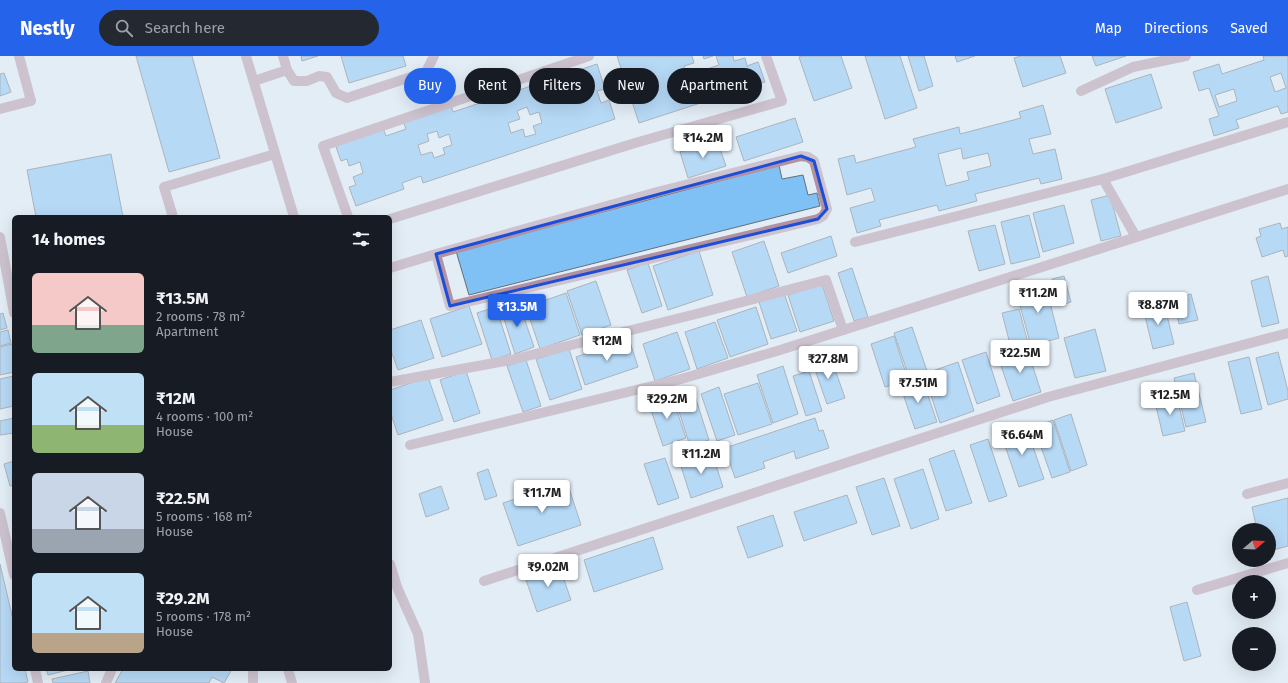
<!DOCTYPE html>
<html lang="en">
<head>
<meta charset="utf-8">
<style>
  body { margin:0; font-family:"Fira Sans",sans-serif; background:#242831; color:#f1f3f6; height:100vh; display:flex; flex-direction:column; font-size:15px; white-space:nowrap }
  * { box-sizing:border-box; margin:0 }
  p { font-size:13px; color:#9ea1a6 }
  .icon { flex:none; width:22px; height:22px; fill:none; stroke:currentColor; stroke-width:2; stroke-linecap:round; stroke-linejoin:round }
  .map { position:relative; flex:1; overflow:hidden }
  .details { position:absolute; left:12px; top:159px; width:380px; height:456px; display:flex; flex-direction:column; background:#171b24; border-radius:6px; box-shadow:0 4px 16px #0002 }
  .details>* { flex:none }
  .top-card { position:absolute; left:404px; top:12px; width:380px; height:36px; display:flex; gap:8px }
  .needle { width:26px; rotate:71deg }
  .fabs { position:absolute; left:1232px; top:467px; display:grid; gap:8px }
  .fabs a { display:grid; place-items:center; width:44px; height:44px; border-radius:50%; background:#171b24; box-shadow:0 4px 16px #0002; font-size:20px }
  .price { position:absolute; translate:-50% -34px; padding:0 9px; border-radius:4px; background:#fff; color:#222; font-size:13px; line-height:26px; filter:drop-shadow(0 1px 2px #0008) }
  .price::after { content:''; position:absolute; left:50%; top:24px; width:12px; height:9px; margin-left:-6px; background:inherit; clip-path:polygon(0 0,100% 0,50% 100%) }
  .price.selected { background:#2563eb; color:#fff }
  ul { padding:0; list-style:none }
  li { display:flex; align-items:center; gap:12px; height:100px; padding:0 20px }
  li span { display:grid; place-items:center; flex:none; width:112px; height:80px; border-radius:6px; color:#555 }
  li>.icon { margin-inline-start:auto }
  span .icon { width:48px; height:48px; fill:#fffc; stroke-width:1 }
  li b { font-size:17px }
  h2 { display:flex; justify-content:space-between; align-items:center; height:48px; padding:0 20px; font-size:17px }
  .pill { padding:0 14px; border-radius:18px; background:#171b24; box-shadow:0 4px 16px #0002; font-size:14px; line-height:36px }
  .pill.selected { background:#2563eb; color:#fff }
  header { display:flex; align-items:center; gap:24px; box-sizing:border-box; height:56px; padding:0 20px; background:#2563eb; color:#fff }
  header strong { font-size:19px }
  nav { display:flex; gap:22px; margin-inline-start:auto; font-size:14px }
  .search { width:280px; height:36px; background:#242831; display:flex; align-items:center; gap:10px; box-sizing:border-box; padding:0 14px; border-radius:22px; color:#9ea1a6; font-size:15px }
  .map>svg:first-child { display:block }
</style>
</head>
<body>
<header>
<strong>Nestly</strong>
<div class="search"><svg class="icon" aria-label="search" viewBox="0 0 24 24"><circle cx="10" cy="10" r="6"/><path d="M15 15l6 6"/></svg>Search here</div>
<nav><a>Map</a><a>Directions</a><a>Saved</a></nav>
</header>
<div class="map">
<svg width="1288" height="627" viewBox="0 0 1288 627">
  <rect width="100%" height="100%" fill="#e3edf5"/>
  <g fill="#7fc0f5" stroke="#676f76" fill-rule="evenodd">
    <polygon points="136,0 192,0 220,102 169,116"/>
    <polygon points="301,0 318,0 302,5"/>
    <polygon points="341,0 403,0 406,10 349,27"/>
    <polygon points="617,0 692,0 694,7 684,10 687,20 697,16 700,24 710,21 707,13 719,9 716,0 733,0 734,5 745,2 747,10 758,6 765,26 639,67"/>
    <polygon points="703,0 713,0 704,3"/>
    <polygon points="802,0 841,0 852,32 814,45 799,1"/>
    <polygon points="865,0 900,0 917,52 885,63"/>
    <polygon points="908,0 924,0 933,30 919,35"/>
    <polygon points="955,0 975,0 957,6"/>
    <polygon points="1021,0 1060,0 1066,17 1023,31 1014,2"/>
    <polygon points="1092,0 1126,0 1096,10"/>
    <path d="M 1263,0 L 1288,0 L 1288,56 L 1281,58 L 1278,50 L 1236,64 L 1239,72 L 1214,80 L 1209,63 L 1219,60 L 1209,32 L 1199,35 L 1193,16 L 1219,8 L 1222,18 L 1264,4 ZM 1281,17 L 1286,32 L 1275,36 L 1270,21 ZM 1234,33 L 1237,45 L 1219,51 L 1215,39 Z"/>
    <path d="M 597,8 L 605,33 L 597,35 L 601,47 L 609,44 L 615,63 L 423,127 L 421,120 L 402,127 L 404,133 L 356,150 L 349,131 L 356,129 L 353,121 L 363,117 L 360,106 L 349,110 L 347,103 L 341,105 L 335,88 L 383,72 L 386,80 L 406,73 L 403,65 L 451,49 L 453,56 ZM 527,51 L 530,59 L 539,56 L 542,67 L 533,70 L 536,78 L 525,81 L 523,73 L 511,77 L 508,67 L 520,63 L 517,55 ZM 437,75 L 439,82 L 449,78 L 452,89 L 443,92 L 445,98 L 434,102 L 432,96 L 421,99 L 418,89 L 429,85 L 427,78 Z"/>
    <polygon points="4,17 11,36 0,40 0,18"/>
    <polygon points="1151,18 1162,52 1116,67 1105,33"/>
    <path d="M 1043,49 L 1051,78 L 1029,83 L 1033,98 L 1055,93 L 1062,123 L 1041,128 L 1039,122 L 975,138 L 977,145 L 939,155 L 937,149 L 879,164 L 881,170 L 857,177 L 850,152 L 875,145 L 871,132 L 847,139 L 838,103 L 854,99 L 856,107 L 916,91 L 913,83 L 959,71 L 960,78 L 1021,62 L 1019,56 ZM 961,92 L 963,103 L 988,97 L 991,110 L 967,116 L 969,124 L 946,130 L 938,98 Z"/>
    <polygon points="795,62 803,86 744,105 736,81"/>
    <polygon points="717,84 726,110 688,122 680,96"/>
    <polygon points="111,98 123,161 36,161 27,114"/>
    <polygon points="779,109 782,123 803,119 808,139 817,137 820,150 469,239 456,195"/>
    <polygon points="1110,139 1121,180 1101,185 1091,144"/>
    <polygon points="1064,149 1074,187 1043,196 1033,157"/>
    <polygon points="1029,159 1040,201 1011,208 1001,166"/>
    <polygon points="1280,167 1282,173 1288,171 1288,200 1285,201 1283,194 1262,201 1256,182 1261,180 1259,173"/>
    <polygon points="995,169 1005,208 979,215 968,175"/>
    <polygon points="831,180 837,200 788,217 781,197"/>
    <polygon points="764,185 779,230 747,241 732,196"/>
    <polygon points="699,195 713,239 668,254 653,210"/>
    <polygon points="648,207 662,250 642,257 627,214"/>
    <polygon points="852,212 868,261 854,265 838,217"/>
    <polygon points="1064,220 1071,246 1059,250 1052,223"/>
    <polygon points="1268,220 1279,267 1262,271 1251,225"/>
    <polygon points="596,225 611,269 582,279 567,235"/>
    <polygon points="1045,227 1059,282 1031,290 1016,235"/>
    <polygon points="822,228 834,265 800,276 788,239"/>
    <polygon points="566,237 580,279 540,293 526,251"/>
    <polygon points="784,237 797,275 771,283 759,246"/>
    <polygon points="1191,238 1198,264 1179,268 1173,243"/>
    <polygon points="519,247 534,291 515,298 501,253"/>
    <polygon points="1164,247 1174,288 1153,293 1143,252"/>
    <polygon points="469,250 482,288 442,301 430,263"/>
    <polygon points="496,251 511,298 492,304 477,257"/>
    <polygon points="756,251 768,288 730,301 717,264"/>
    <polygon points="1019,253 1028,287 1011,292 1002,257"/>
    <polygon points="3,257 7,272 0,274 0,258"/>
    <polygon points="421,264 434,302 398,314 390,292 390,274"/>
    <polygon points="715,266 728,302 697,313 685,276"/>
    <polygon points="912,271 927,315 909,321 894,277"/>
    <polygon points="1095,273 1106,315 1075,322 1064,282"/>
    <polygon points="8,274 11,287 0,290 0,276"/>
    <polygon points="677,276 690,313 655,325 643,288"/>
    <polygon points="894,280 908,324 885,331 871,288"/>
    <polygon points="629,283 638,311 585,329 576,301"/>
    <polygon points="12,288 14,296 14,316 0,319 0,291"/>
    <polygon points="1027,292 1041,336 1013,345 998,301"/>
    <polygon points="569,293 582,333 550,344 536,303"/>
    <polygon points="986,296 1000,340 977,348 962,304"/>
    <polygon points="1278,296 1288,335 1288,343 1268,349 1256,302"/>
    <polygon points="830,299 845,342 827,348 812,305"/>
    <polygon points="1249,301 1262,353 1241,358 1228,306"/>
    <polygon points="526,304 541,350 523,356 507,310"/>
    <polygon points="958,306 974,355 940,367 924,318"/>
    <polygon points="783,310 798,358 773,367 757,319"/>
    <polygon points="466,315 480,357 454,366 440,324"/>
    <polygon points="809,315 822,355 806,360 793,320"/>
    <polygon points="1194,317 1206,366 1186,371 1174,322"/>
    <polygon points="14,320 14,350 0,353 0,323"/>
    <polygon points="428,321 443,364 398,379 390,355 390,334"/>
    <polygon points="922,322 937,366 915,373 900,329"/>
    <polygon points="758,327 772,368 738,379 724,338"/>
    <polygon points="719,331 735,379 717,385 701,338"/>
    <polygon points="694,337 709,384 690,390 675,343"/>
    <polygon points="671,338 686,382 663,390 648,345"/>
    <polygon points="1177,341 1185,375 1163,380 1155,346"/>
    <polygon points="1071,358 1087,409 1071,415 1054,364"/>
    <polygon points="14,362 14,377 0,379 0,365"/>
    <polygon points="815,362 819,375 823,374 829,392 796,403 794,395 763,406 765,412 735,422 725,392"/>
    <polygon points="1053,364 1070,416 1052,422 1034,371"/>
    <polygon points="1026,370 1044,423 1019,431 1001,378"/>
    <polygon points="988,383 1007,440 989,446 970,389"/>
    <polygon points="954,394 972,447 946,455 929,403"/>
    <polygon points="712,397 723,431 691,442 680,407"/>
    <polygon points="665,402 679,442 658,449 644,408"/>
    <polygon points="14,405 14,429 10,430 4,408"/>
    <polygon points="488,413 497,440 485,444 477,417"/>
    <polygon points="923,413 939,463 911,473 894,423"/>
    <polygon points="884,422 900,470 872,479 856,431"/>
    <polygon points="567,426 581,469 518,490 503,447"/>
    <polygon points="441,430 449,453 426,461 419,438"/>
    <polygon points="847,439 857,467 804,485 794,456"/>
    <polygon points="1288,442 1288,490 1269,495 1269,474 1257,474 1252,451"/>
    <polygon points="773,459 783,490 748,502 737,471"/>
    <polygon points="653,481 663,513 594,536 584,504"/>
    <polygon points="0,508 14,568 14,613 25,613 28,626 24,627 0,627"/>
    <polygon points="559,509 571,544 537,556 525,521"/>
    <polygon points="1187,546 1201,600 1184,605 1170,551"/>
    <polygon points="46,613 72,613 48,619"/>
    <polygon points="123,613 232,613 224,627 212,621 209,627 115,627"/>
    <polygon points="88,615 90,627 53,627 52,623"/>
  </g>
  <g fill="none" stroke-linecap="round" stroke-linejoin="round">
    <g stroke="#b291a1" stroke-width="10">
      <polyline points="246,0 294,161"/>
      <polyline points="283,0 287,14 294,25 307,25 319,20 327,21 336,37 347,42 426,16 434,0"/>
      <polyline points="254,25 287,14"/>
      <polyline points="1081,35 1133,11 1186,0"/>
      <polyline points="0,53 31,45 19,0"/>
      <polyline points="173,161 164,131 275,98"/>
      <polyline points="348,161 323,90 589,0"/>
      <polyline points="390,163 635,87 782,45 766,0"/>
      <polyline points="0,181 14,257"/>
      <polyline points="1136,181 1103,123 1288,66"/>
      <polyline points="855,186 1103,123"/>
      <polyline points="390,212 436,198 450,250 818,163 823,160 827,153 814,105 808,101 801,100 657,136 436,198"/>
      <polyline points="390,326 511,304 700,257 826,224 843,274"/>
      <polyline points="410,389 681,323 777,295 1288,133"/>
      <polyline points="1247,438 1288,427"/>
      <polyline points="0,457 14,519"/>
      <polyline points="390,508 397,531 418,578 425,627"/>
      <polyline points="484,525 1048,341 1288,277"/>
      <polyline points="1197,534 1288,507"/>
      <polyline points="35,613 38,627"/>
      <polyline points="253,613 253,627"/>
      <polyline points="288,613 292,627"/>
      <polyline points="106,627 112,613"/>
    </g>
  </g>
  <path d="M0 0H1288V627H0ZM 801,100 L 814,105 L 827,153 L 818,163 L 450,250 L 436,198 Z" fill="#e3edf5" fill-opacity=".55" fill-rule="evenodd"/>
  <path fill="none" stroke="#1d4ed8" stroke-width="3" stroke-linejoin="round" d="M 801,100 L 814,105 L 827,153 L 818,163 L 450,250 L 436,198 Z"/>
</svg>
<div class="fabs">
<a><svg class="needle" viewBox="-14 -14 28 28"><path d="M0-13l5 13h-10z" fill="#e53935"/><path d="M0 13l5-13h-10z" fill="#9ea1a6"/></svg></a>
<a>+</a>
<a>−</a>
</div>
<b class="price" style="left:703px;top:103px">₹14.2M</b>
<b class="price" style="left:1038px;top:258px">₹11.2M</b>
<b class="price" style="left:1158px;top:270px">₹8.87M</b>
<b class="price selected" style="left:517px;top:272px">₹13.5M</b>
<b class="price" style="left:607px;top:306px">₹12M</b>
<b class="price" style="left:1020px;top:318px">₹22.5M</b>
<b class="price" style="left:828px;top:324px">₹27.8M</b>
<b class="price" style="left:918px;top:348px">₹7.51M</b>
<b class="price" style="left:1170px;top:360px">₹12.5M</b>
<b class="price" style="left:667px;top:364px">₹29.2M</b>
<b class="price" style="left:1022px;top:400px">₹6.64M</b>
<b class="price" style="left:701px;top:419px">₹11.2M</b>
<b class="price" style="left:542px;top:458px">₹11.7M</b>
<b class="price" style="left:548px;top:532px">₹9.02M</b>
<div class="top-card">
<a class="pill selected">Buy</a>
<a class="pill">Rent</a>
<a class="pill">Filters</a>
<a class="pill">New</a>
<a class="pill">Apartment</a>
</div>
<section class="details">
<h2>14 homes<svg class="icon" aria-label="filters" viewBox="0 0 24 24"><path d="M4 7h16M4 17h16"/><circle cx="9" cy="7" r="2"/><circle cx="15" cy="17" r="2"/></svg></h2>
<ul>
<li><span style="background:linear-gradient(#f6c9c9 65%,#7fa58c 0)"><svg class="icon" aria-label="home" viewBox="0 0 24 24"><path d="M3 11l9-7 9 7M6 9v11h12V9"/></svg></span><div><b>₹13.5M</b><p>2 rooms · 78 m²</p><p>Apartment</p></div></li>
<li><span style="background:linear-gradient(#bfe0f5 65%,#8fb573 0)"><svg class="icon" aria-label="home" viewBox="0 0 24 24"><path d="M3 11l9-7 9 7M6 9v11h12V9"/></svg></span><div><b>₹12M</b><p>4 rooms · 100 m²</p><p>House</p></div></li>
<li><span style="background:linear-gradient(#c9d6e8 70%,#9aa5b1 0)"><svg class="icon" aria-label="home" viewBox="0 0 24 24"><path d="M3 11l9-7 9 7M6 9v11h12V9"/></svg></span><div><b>₹22.5M</b><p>5 rooms · 168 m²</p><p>House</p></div></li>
<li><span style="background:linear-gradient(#bfe0f5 75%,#b9a48a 0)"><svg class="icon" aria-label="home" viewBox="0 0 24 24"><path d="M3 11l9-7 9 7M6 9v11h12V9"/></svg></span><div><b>₹29.2M</b><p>5 rooms · 178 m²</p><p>House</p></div></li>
</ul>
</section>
</div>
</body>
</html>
